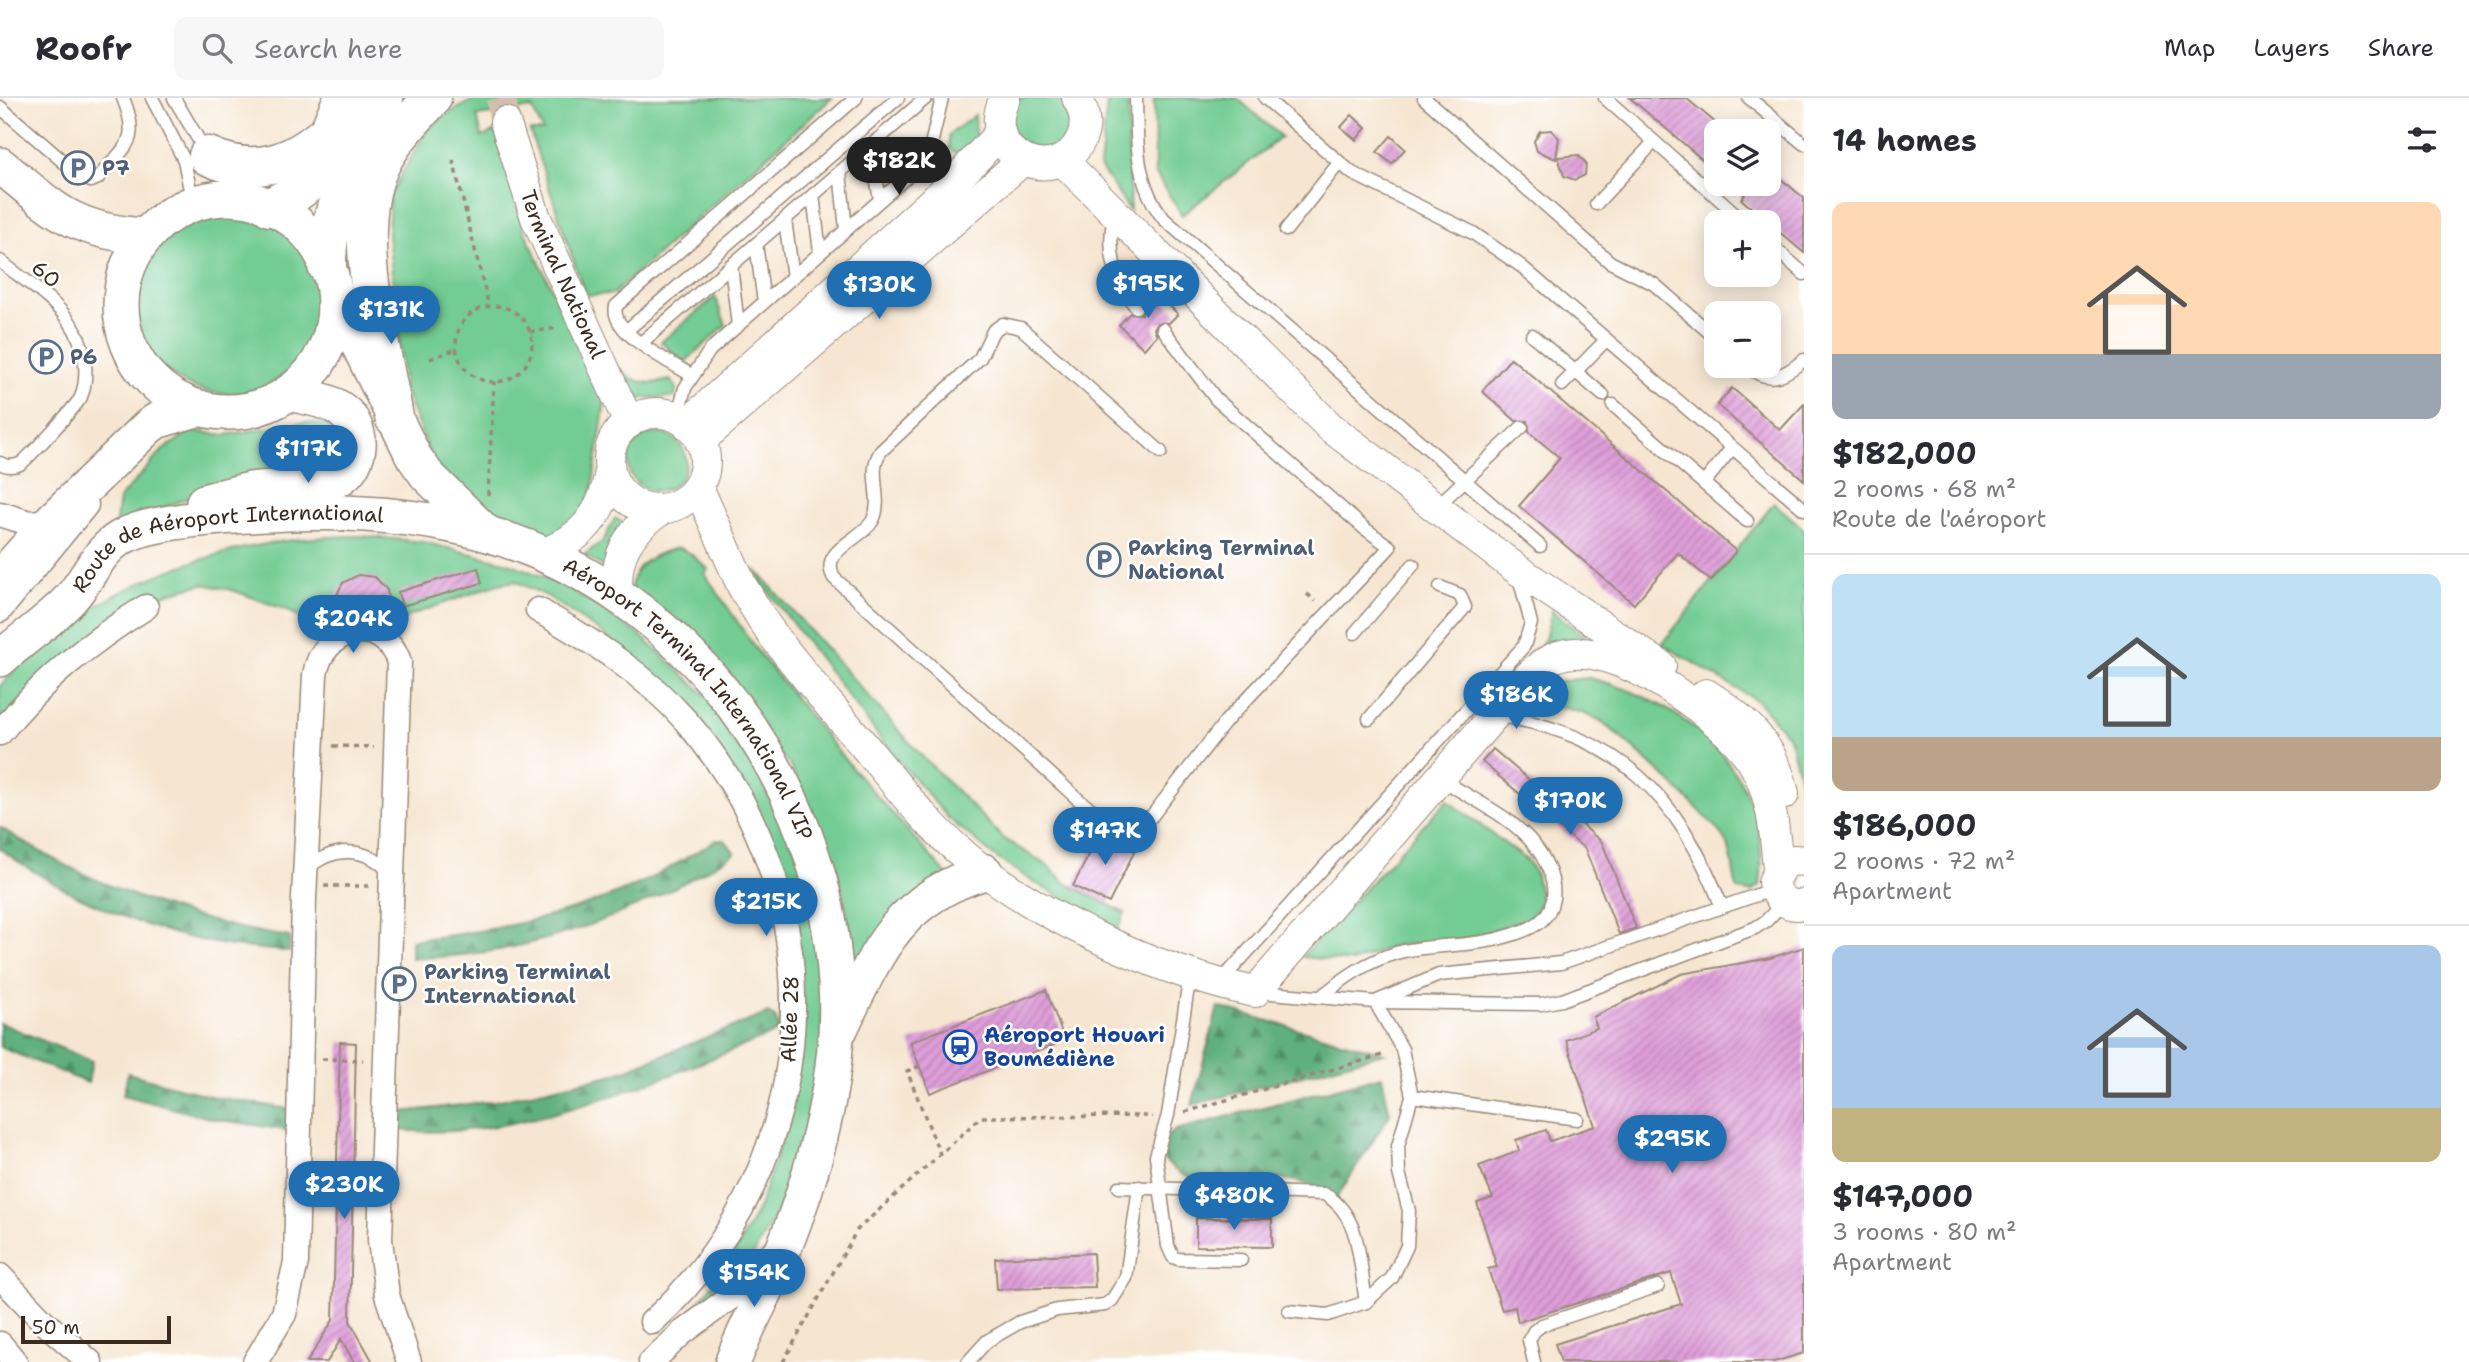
<!DOCTYPE html>
<html lang="en">
<head>
<meta charset="utf-8">
<style>
  body { margin:0; font-family:"Shantell Sans",sans-serif; background:#f7f7f7; color:#2b2b33; height:100vh; display:flex; flex-direction:column; font-size:26px; white-space:nowrap }
  * { box-sizing:border-box; margin:0 }
  p { font-size:23px; color:#7c7c81 }
  .icon { flex:none; width:38px; height:38px; fill:none; stroke:currentColor; stroke-width:2; stroke-linecap:round; stroke-linejoin:round }
  .map { position:relative; flex:1; overflow:hidden }
  .side { display:flex; flex-direction:column; background:#fff; width:665px }
  .side>* { flex:none }
  .fabs { position:absolute; left:1704px; top:21px; display:grid; gap:14px }
  .fabs a { display:grid; place-items:center; width:77px; height:77px; border-radius:14px; background:#fff; box-shadow:0 4px 18px #0003; font-size:35px }
  .scale { position:absolute; left:21px; bottom:18px; width:150px; box-sizing:border-box; padding-left:7px; border:4px solid #3b2a1e; border-top:0; font-size:19px; line-height:24px; white-space:nowrap; color:#3b2a1e; -webkit-text-stroke:5px #fff; paint-order:stroke }
  .price { position:absolute; translate:-50% -60px; padding:0 16px; border-radius:24px; background:#1f6fb2; color:#fff; font-size:23px; line-height:46px; filter:drop-shadow(0 2px 4px #0008) }
  .price::after { content:''; position:absolute; left:50%; top:42px; width:21px; height:16px; margin-left:-10px; background:inherit; clip-path:polygon(0 0,100% 0,50% 100%) }
  .price.on { background:#222; color:#fff }
  ul { padding:0; list-style:none }
  li { display:grid; align-content:center; gap:14px; height:371px; padding:0 28px }
  li+li { border-top:2px solid #e1e1e2 }
  li span { display:grid; place-items:center; height:217px; border-radius:14px; color:#555 }
  li>.icon { margin-inline-start:auto }
  span .icon { width:126px; height:126px; fill:#fffc; stroke-width:1 }
  li b { font-size:30px }
  h2 { display:flex; justify-content:space-between; align-items:center; height:84px; padding:0 28px; font-size:30px }
  header { display:flex; align-items:center; gap:42px; box-sizing:border-box; height:98px; padding:0 35px; background:#fff; border-bottom:2px solid #e1e1e2 }
  header strong { font-size:33px }
  nav { display:flex; gap:38px; margin-inline-start:auto; font-size:24px }
  .search { width:490px; height:63px; background:#f7f7f7; display:flex; align-items:center; gap:18px; box-sizing:border-box; padding:0 24px; border-radius:14px; color:#7c7c81; font-size:26px }
  main { display:flex; flex:1; min-height:0 }
  .map>svg:first-child { display:block }
</style>
</head>
<body>
<header>
<strong>Roofr</strong>
<div class="search"><svg class="icon" aria-label="search" viewBox="0 0 24 24"><circle cx="10" cy="10" r="6"/><path d="M15 15l6 6"/></svg>Search here</div>
<nav><a>Map</a><a>Layers</a><a>Share</a></nav>
</header>
<main>
<div class="map">
<svg width="1804" height="1264" viewBox="0 0 1804 1264">
  <defs>
    <pattern id="forest-firs" width="22" height="20" patternUnits="userSpaceOnUse" patternTransform="scale(1.75)"><rect width="22" height="20" fill="#5eb07d"/><path d="M5 1l3.5 6h-7zM16 11l3.5 6h-7z" fill="#4f8f66"/></pattern>
    <pattern id="building-hatch" width="6" height="6" patternUnits="userSpaceOnUse" patternTransform="scale(1.75)"><rect width="6" height="6" fill="#df9fda"/><path d="M-1 1l2-2M0 6l6-6M5 7l2-2" fill="none" stroke="#b682b0"/></pattern>
  </defs>
  <rect width="100%" height="100%" fill="#fff"/>
  <filter id="ink" filterUnits="userSpaceOnUse"><feTurbulence type="fractalNoise" baseFrequency=".0143" numOctaves="2"/><feDisplacementMap in="SourceGraphic" scale="14" xChannelSelector="R" yChannelSelector="G"/><feConvolveMatrix kernelMatrix="1 2 1 2 8 2 1 2 1" color-interpolation-filters="sRGB"/></filter>
  <filter id="wash" filterUnits="userSpaceOnUse"><feTurbulence type="fractalNoise" baseFrequency=".00686" numOctaves="4" result="noise"/><feDisplacementMap in="SourceGraphic" scale="28" xChannelSelector="R" yChannelSelector="G"/><feGaussianBlur stdDeviation="1.57" result="paint"/><feColorMatrix in="noise" values="0 0 0 0 0 0 0 0 0 0 0 0 0 0 0 0 0 1.4 0 .05"/><feComposite in="paint" operator="in"/></filter>
  <g filter="url(#wash)">
    <rect width="100%" height="100%" fill="#f6e6d1"/>
    <g fill="#73cc93" stroke="#577b58" stroke-width="2">
      <polygon points="477,0 832,0 613,196 585,197 530,33 543,33 532,10 477,18 482,39 496,33 524,132 605,303 590,407 564,437 530,438 479,418 434,366 404,292 388,136 390,97 426,33 445,17"/>
      <path d="M 1020,0 L 1064,0 L 1074,24 L 1060,48 C 1023,59 996,32 1020,0 Z"/>
      <polygon points="1116,0 1128,0 1130,113 1100,69 1107,6"/>
      <polygon points="1154,0 1237,0 1281,39 1182,117 1155,75"/>
      <polygon points="975,17 976,39 964,60 949,50 949,37"/>
      <circle cx="228" cy="204" r="92"/>
      <polygon points="715,199 726,227 685,264 661,244"/>
      <path d="M 617,269 C 634,285 647,288 670,282 L 676,289 L 675,299 L 643,300 L 630,305 Z"/>
      <polygon points="305,324 334,326 347,342 333,366 242,383 180,403 115,430 119,401 163,352 191,333 225,337"/>
      <circle cx="657" cy="364" r="29"/>
      <polygon points="1774,405 1804,431 1804,697 1790,641 1759,604 1662,546"/>
      <polygon points="615,420 628,428 610,473 584,457 603,443"/>
      <path d="M 362,438 L 423,444 L 509,465 L 566,488 L 640,537 L 709,600 L 742,643 L 803,767 L 821,866 L 823,941 L 795,1080 L 749,1165 L 729,1191 L 692,1213 L 730,1164 L 759,1109 L 779,1049 L 782,789 L 652,579 L 602,535 L 547,498 L 515,483 L 498,486 L 408,518 L 391,535 L 318,529 L 287,512 L 232,492 L 203,486 L 168,495 L 116,521 L 0,622 L 0,588 C 91,485 227,438 362,438 Z"/>
      <path d="M 679,450 L 690,455 L 708,471 L 705,476 L 758,554 L 845,662 L 954,785 L 857,864 L 836,765 L 790,667 L 631,490 C 633,465 657,454 679,450 Z"/>
      <polygon points="755,471 918,654 1003,740 1048,768 1067,786 1125,815 1118,831 1037,786 994,758 948,720 884,645 761,484"/>
      <polygon points="1552,513 1593,544 1532,562 1545,541"/>
      <path d="M 1590,580 C 1690,605 1773,677 1760,788 L 1751,794 L 1738,792 C 1732,777 1734,759 1727,745 C 1718,726 1613,628 1594,620 C 1573,610 1554,607 1531,608 L 1559,583 Z"/>
      <polygon points="1447,702 1528,763 1536,777 1541,805 1529,820 1456,845 1396,847 1353,864 1302,859"/>
    </g>
    <g fill="url(#forest-firs)" stroke="#4c6d4e" stroke-width="2">
      <path d="M 0,729 C 83,784 191,825 290,839 L 289,854 C 266,851 243,850 220,846 C 143,833 63,797 0,751 Z"/>
      <path d="M 716,742 L 725,742 L 735,755 C 638,816 527,860 411,860 L 411,842 C 494,833 575,818 651,780 C 673,769 694,755 716,742 Z"/>
      <polygon points="1218,909 1384,955 1192,1007"/>
      <path d="M 768,915 L 775,919 L 779,932 L 770,937 C 666,979 515,1045 401,1032 L 402,1014 L 495,1003 L 615,976 Z"/>
      <polygon points="0,925 92,963 88,985 0,949"/>
      <polygon points="128,975 210,998 289,1011 287,1032 213,1021 123,997"/>
      <path d="M 1382,978 L 1390,1016 L 1336,1101 C 1283,1064 1242,1090 1186,1078 C 1178,1077 1170,1067 1164,1062 L 1164,1040 L 1176,1032 Z"/>
    </g>
    <g id="blocks">
      <g fill="url(#building-hatch)">
        <polygon points="1630,0 1686,0 1717,26 1717,74"/>
        <polygon points="1352,17 1366,30 1356,42 1341,29"/>
        <polygon points="1551,32 1559,40 1556,61 1537,53 1534,43 1540,33"/>
        <polygon points="1391,38 1405,51 1392,66 1377,54"/>
        <polygon points="1578,57 1586,65 1585,77 1575,82 1564,78 1558,59"/>
        <polygon points="1769,71 1804,100 1804,155 1741,101 1745,97 1731,86 1769,86"/>
        <polygon points="1153,192 1178,216 1169,225 1157,225 1154,231 1157,237 1144,251 1119,227 1130,215 1142,216 1145,209 1142,203"/>
        <polygon points="1511,260 1736,453 1711,483 1678,455 1634,506 1519,408 1560,360 1529,334 1528,323 1516,323 1482,293"/>
        <polygon points="1732,290 1780,332 1804,306 1804,382 1717,307"/>
        <polygon points="478,470 482,485 402,508 398,494"/>
        <polygon points="358,477 375,479 387,492 389,509 381,523 367,519 344,521 341,518 336,501 339,492 343,485"/>
        <polygon points="1493,651 1602,744 1636,830 1619,836 1585,751 1482,664"/>
        <polygon points="1101,733 1136,750 1109,805 1073,788"/>
        <polygon points="1804,849 1804,1255 1774,1264 1561,1264 1555,1246 1681,1206 1671,1175 1518,1224 1515,1209 1502,1212 1488,1171 1497,1169 1477,1105 1493,1100 1479,1068 1519,1053 1516,1042 1546,1032 1550,1043 1595,1028 1566,942 1597,930 1593,919 1681,876 1770,860"/>
        <polygon points="1046,892 1065,943 930,995 910,944"/>
        <polygon points="340,944 356,945 350,1223 373,1264 354,1264 341,1241 327,1264 307,1264 333,1222"/>
        <polygon points="1196,1120 1272,1121 1272,1149 1196,1148"/>
        <polygon points="1093,1155 1095,1189 997,1191 995,1160"/>
      </g>
    </g>
  </g>
  <g filter="url(#ink)">
    <use href="#blocks" fill-opacity="0" stroke="#988878" stroke-width="2"/>
    <g fill="none" stroke-linecap="round" stroke-linejoin="round">
      <polyline stroke="#d1c0ad" stroke-width="30" stroke-dasharray="30 15" stroke-linecap="butt" points="501,0 505,24"/>
      <defs>
        <g id="service">
          <polyline points="152,0 184,62 193,106"/>
          <polyline points="174,0 207,56"/>
          <path d="M 1136,0 C 1137,45 1135,85 1164,121 L 1540,448"/>
          <polyline points="1265,0 1352,75 1473,135 1521,168 1804,411"/>
          <polyline points="1424,0 1610,164 1654,186 1717,241"/>
          <polyline points="1605,0 1745,124"/>
          <polyline points="1749,0 1804,46"/>
          <path d="M 0,9 L 81,79 L 91,83 L 98,80 C 126,47 141,44 123,0"/>
          <polyline points="870,48 880,101"/>
          <polyline points="926,60 956,81"/>
          <polyline points="840,74 846,131"/>
          <polyline points="223,75 250,102"/>
          <polyline points="813,97 820,154"/>
          <polyline points="1596,106 1654,44"/>
          <path d="M 1114,119 C 1106,153 1115,182 1136,209"/>
          <polyline points="785,122 793,179"/>
          <polyline points="1286,132 1339,65"/>
          <polyline points="1769,145 1804,176"/>
          <polyline points="756,146 764,204"/>
          <path d="M 0,163 C 27,185 66,207 79,241 C 86,258 88,281 81,299 C 78,306 27,362 20,366 C 13,369 7,369 0,365"/>
          <polyline points="731,167 738,228"/>
          <polyline points="626,233 898,0"/>
          <polyline points="1532,237 1603,297"/>
          <polyline points="641,245 926,0"/>
          <path d="M 1747,268 C 1769,287 1784,278 1804,262"/>
          <path d="M 691,277 C 671,264 609,235 616,208 L 856,0"/>
          <polyline points="1562,287 1606,242"/>
          <polyline points="1613,307 1747,423"/>
          <polyline points="677,320 685,290 710,252 921,66 930,51 942,0"/>
          <path d="M 1161,354 L 1021,230 L 1003,226 L 993,233 L 980,260 L 881,353 C 866,374 884,400 873,422 C 862,442 818,452 834,480 L 1080,703 C 1101,720 1124,727 1151,719 L 1226,623 L 1390,449 L 1364,430 L 1216,301 L 1163,231"/>
          <polyline points="1704,385 1732,350"/>
          <polyline points="1436,409 1522,329"/>
          <polyline points="1355,535 1413,467"/>
          <path d="M 1496,617 C 1620,638 1677,695 1722,809"/>
          <polyline points="1369,621 1465,509 1460,497 1440,489"/>
          <path d="M 306,772 C 332,748 367,747 391,776"/>
          <polyline points="1190,877 1168,1017 1156,1058 1168,1148 1173,1159 1178,1161 1241,1162"/>
          <polyline points="1221,883 1524,548 1531,525 1519,479"/>
          <polyline points="1259,894 1375,904 1541,906 1562,902 1755,830 1766,823 1784,804"/>
          <path d="M 1322,898 C 1345,879 1368,863 1396,855 C 1431,845 1467,850 1501,840 C 1513,837 1531,831 1541,823 C 1569,797 1544,753 1522,734 C 1499,713 1467,698 1441,681"/>
          <polyline points="1412,998 1577,1021"/>
          <path d="M 1119,1089 L 1324,1096 C 1362,1117 1359,1165 1366,1204"/>
          <polyline points="1289,1213 1328,1217 1366,1204 1392,1180 1407,1148 1409,1113 1399,1075 1398,1048 1412,998 1402,951 1375,904 1439,877 1561,865 1774,791"/>
          <polyline points="968,1264 987,1243 1020,1224 1057,1212 1105,1207 1112,1202 1126,1180 1139,1089"/>
          <polyline points="1534,1264 1529,1242 1534,1233 1542,1227 1658,1188"/>
        </g>
        <g id="minor">
          <polyline points="0,416 29,425 51,423"/>
          <polyline points="0,512 86,407"/>
          <path d="M 538,512 C 592,543 644,575 686,623 C 841,800 826,1065 652,1224"/>
          <path d="M 0,635 C 41,583 90,544 146,509"/>
          <polyline points="0,1178 44,1224 90,1264"/>
          <polyline points="0,1246 15,1264"/>
          <path d="M 255,1264 L 284,1216 L 296,1164 L 304,800 L 315,577 C 322,529 382,514 399,564 L 380,1142 L 387,1197 L 409,1264"/>
          <polyline points="651,1264 682,1235 742,1191 772,1156"/>
        </g>
        <g id="tertiary">
          <path d="M 1005,0 C 976,56 1056,94 1081,41 C 1087,28 1085,13 1077,0"/>
          <path id="s1" d="M 505,24 L 536,120 L 629,325"/>
          <polyline points="1062,62 1330,329 1518,472 1661,568"/>
          <circle cx="657" cy="363" r="48"/>
          <polyline points="687,326 957,81 1000,35"/>
          <polyline points="700,343 1023,62"/>
          <path d="M 698,389 L 742,488 L 765,526 C 796,570 832,609 866,650 C 897,687 926,726 963,756 C 1035,818 1162,875 1255,894 L 1524,583 C 1538,568 1553,556 1574,555 C 1626,551 1724,620 1752,663 C 1772,695 1775,735 1778,771"/>
          <path d="M 542,456 C 582,441 603,416 610,374"/>
          <path d="M 618,498 C 613,458 629,432 663,411"/>
          <path d="M 1706,596 C 1747,622 1774,647 1784,696"/>
          <path d="M 1804,763 L 1794,762 L 1782,767 L 1773,784 C 1776,801 1788,810 1804,806"/>
        </g>
        <g id="secondary">
          <path d="M 0,67 C 54,111 73,134 146,138"/>
          <circle cx="228" cy="207" r="107"/>
          <polyline points="335,207 357,243 414,359 427,377 486,435"/>
          <path d="M 204,404 C 219,400 235,395 251,392 C 274,388 323,392 341,379 C 354,370 361,351 357,336 C 349,303 315,301 288,295"/>
          <polyline points="0,480 51,423 148,329 156,323 200,310"/>
          <path id="s2" d="M 0,561 C 23,540 50,523 71,500 C 90,479 98,450 126,437 C 160,420 247,417 287,415 C 353,413 425,418 488,436 C 687,494 825,682 836,886 C 842,983 812,1083 775,1172 C 762,1203 744,1232 733,1264"/>
          <path d="M 840,931 C 876,855 898,799 985,774"/>
        </g>
        <g id="motorway">
          <polyline points="313,56 329,33 343,0"/>
          <path d="M 208,58 C 254,79 293,66 329,33"/>
          <path d="M 270,109 C 324,85 347,43 384,0"/>
          <path d="M 327,168 C 327,119 340,93 373,58"/>
          <path d="M 394,319 C 382,249 350,138 378,72 C 390,44 412,23 432,0"/>
        </g>
      </defs>
      <use href="#service" stroke="#988878" stroke-width="15"/>
      <use href="#minor" stroke="#988878" stroke-width="27"/>
      <use href="#tertiary" stroke="#988878" stroke-width="32"/>
      <use href="#secondary" stroke="#988878" stroke-width="38"/>
      <use href="#motorway" stroke="#988878" stroke-width="41"/>
      <g stroke="#988878" stroke-width="3.5" stroke-dasharray="5 5" stroke-linecap="butt">
        <polyline points="453,62 489,209"/>
        <circle cx="494" cy="246" r="38"/>
        <polyline points="530,234 558,230"/>
        <polyline points="430,261 456,251"/>
        <polyline points="488,397 494,284"/>
        <polyline points="1307,496 1316,503"/>
        <polyline points="333,648 374,649"/>
        <polyline points="324,788 369,788"/>
        <polyline points="322,961 363,962"/>
        <polyline points="920,968 907,973 940,1056"/>
        <polyline points="1185,1014 1386,956"/>
        <polyline points="783,1264 857,1132 981,1019 1153,1018"/>
      </g>
      <use href="#service" stroke="#fff" stroke-width="12"/>
      <use href="#minor" stroke="#fff" stroke-width="24"/>
      <use href="#tertiary" stroke="#fff" stroke-width="30"/>
      <use href="#secondary" stroke="#fff" stroke-width="35"/>
      <use href="#motorway" stroke="#fff" stroke-width="38"/>
    </g>
  </g>
  <defs>
    <symbol id="parking-ring" viewBox="-11 -11 22 22"><circle r="9.5" fill="#fff" stroke="#5c6f8a" stroke-width="1.5"/><path d="M-3.5-5.5H1a3.5 3.5 0 0 1 0 7H-1V5.5H-3.5ZM-1-3.4V-.6H.8a1.4 1.4 0 0 0 0-2.8Z" fill="#5c6f8a"/></symbol>
    <symbol id="station-ring" viewBox="-11 -11 22 22"><circle r="9.5" fill="#fff" stroke="#1a4fb4" stroke-width="1.5"/><path d="M-3-6H3Q5-6 5-4V2Q5 4 3 4L4.5 6H3L1.5 4h-3L-3 6H-4.5L-3 4Q-5 4-5 2V-4Q-5-6-3-6ZM-3.5-4v3h7v-3ZM-3.5 1v1.5H-2V1ZM2 1v1.5H3.5V1Z" fill="#1a4fb4"/></symbol>
  </defs>
  <g fill-rule="evenodd">
    <use href="#parking-ring" x="59" y="51" width="38" height="38"/>
    <use href="#parking-ring" x="27" y="240" width="38" height="38"/>
    <use href="#parking-ring" x="1085" y="443" width="38" height="38"/>
    <use href="#parking-ring" x="380" y="867" width="38" height="38"/>
    <use href="#station-ring" x="941" y="930" width="38" height="38"/>
  </g>
  <g text-anchor="middle" stroke-width="5" stroke-linejoin="round" paint-order="stroke">
    <g font-size="21" font-weight="bold" fill="#4e5e75" stroke="#fff" text-anchor="start">
      <text x="102" y="77">P7</text>
      <text x="70" y="266">P6</text>
      <text x="1128" y="457">Parking Terminal<tspan x="1128" dy="24">National</tspan></text>
      <text x="424" y="881">Parking Terminal<tspan x="424" dy="24">International</tspan></text>
    </g>
    <g font-size="21" fill="#3b2a1e" stroke="#fff">
      <text dy="7" stroke="none"><textPath href="#s1" startOffset="163">Terminal National</textPath></text>
      <text transform="translate(46 176) rotate(40)" y="7">6O</text>
      <text dy="7" stroke="none"><textPath href="#s2" startOffset="271">Route de Aéroport International</textPath></text>
      <text dy="7" stroke="none"><textPath href="#s2" startOffset="814">Aéroport Terminal International VIP</textPath></text>
      <text transform="translate(790 921) rotate(-88)" y="7">Allée 28</text>
    </g>
    <g font-size="21" font-weight="bold" fill="#164399" stroke="#fff" text-anchor="start">
      <text x="984" y="944">Aéroport Houari<tspan x="984" dy="24">Boumédiène</tspan></text>
    </g>
  </g>
</svg>
<div class="fabs">
<a><svg class="icon" aria-label="layers" viewBox="0 0 24 24"><path d="M12 4l9 5-9 5-9-5zM3 14l9 5 9-5"/></svg></a>
<a>+</a>
<a>−</a>
</div>
<div class="scale">50 m</div>
<b class="price on" style="left:899px;top:99px">$182K</b>
<b class="price" style="left:1148px;top:222px">$195K</b>
<b class="price" style="left:879px;top:223px">$130K</b>
<b class="price" style="left:391px;top:248px">$131K</b>
<b class="price" style="left:308px;top:387px">$117K</b>
<b class="price" style="left:353px;top:557px">$204K</b>
<b class="price" style="left:1516px;top:633px">$186K</b>
<b class="price" style="left:1570px;top:739px">$170K</b>
<b class="price" style="left:1105px;top:769px">$147K</b>
<b class="price" style="left:766px;top:840px">$215K</b>
<b class="price" style="left:1672px;top:1077px">$295K</b>
<b class="price" style="left:344px;top:1123px">$230K</b>
<b class="price" style="left:1234px;top:1134px">$480K</b>
<b class="price" style="left:754px;top:1211px">$154K</b>
</div>
<section class="side">
<h2>14 homes<svg class="icon" aria-label="filters" viewBox="0 0 24 24"><path d="M4 7h16M4 17h16"/><circle cx="9" cy="7" r="2"/><circle cx="15" cy="17" r="2"/></svg></h2>
<ul>
<li><span style="background:linear-gradient(#ffd9b3 70%,#9aa5b1 0)"><svg class="icon" aria-label="home" viewBox="0 0 24 24"><path d="M3 11l9-7 9 7M6 9v11h12V9"/></svg></span><div><b>$182,000</b><p>2 rooms · 68 m²</p><p>Route de l'aéroport</p></div></li>
<li><span style="background:linear-gradient(#bfe0f5 75%,#b9a48a 0)"><svg class="icon" aria-label="home" viewBox="0 0 24 24"><path d="M3 11l9-7 9 7M6 9v11h12V9"/></svg></span><div><b>$186,000</b><p>2 rooms · 72 m²</p><p>Apartment</p></div></li>
<li><span style="background:linear-gradient(#a9c7e8 75%,#c2b280 0)"><svg class="icon" aria-label="home" viewBox="0 0 24 24"><path d="M3 11l9-7 9 7M6 9v11h12V9"/></svg></span><div><b>$147,000</b><p>3 rooms · 80 m²</p><p>Apartment</p></div></li>
</ul>
</section>
</main>
</body>
</html>
